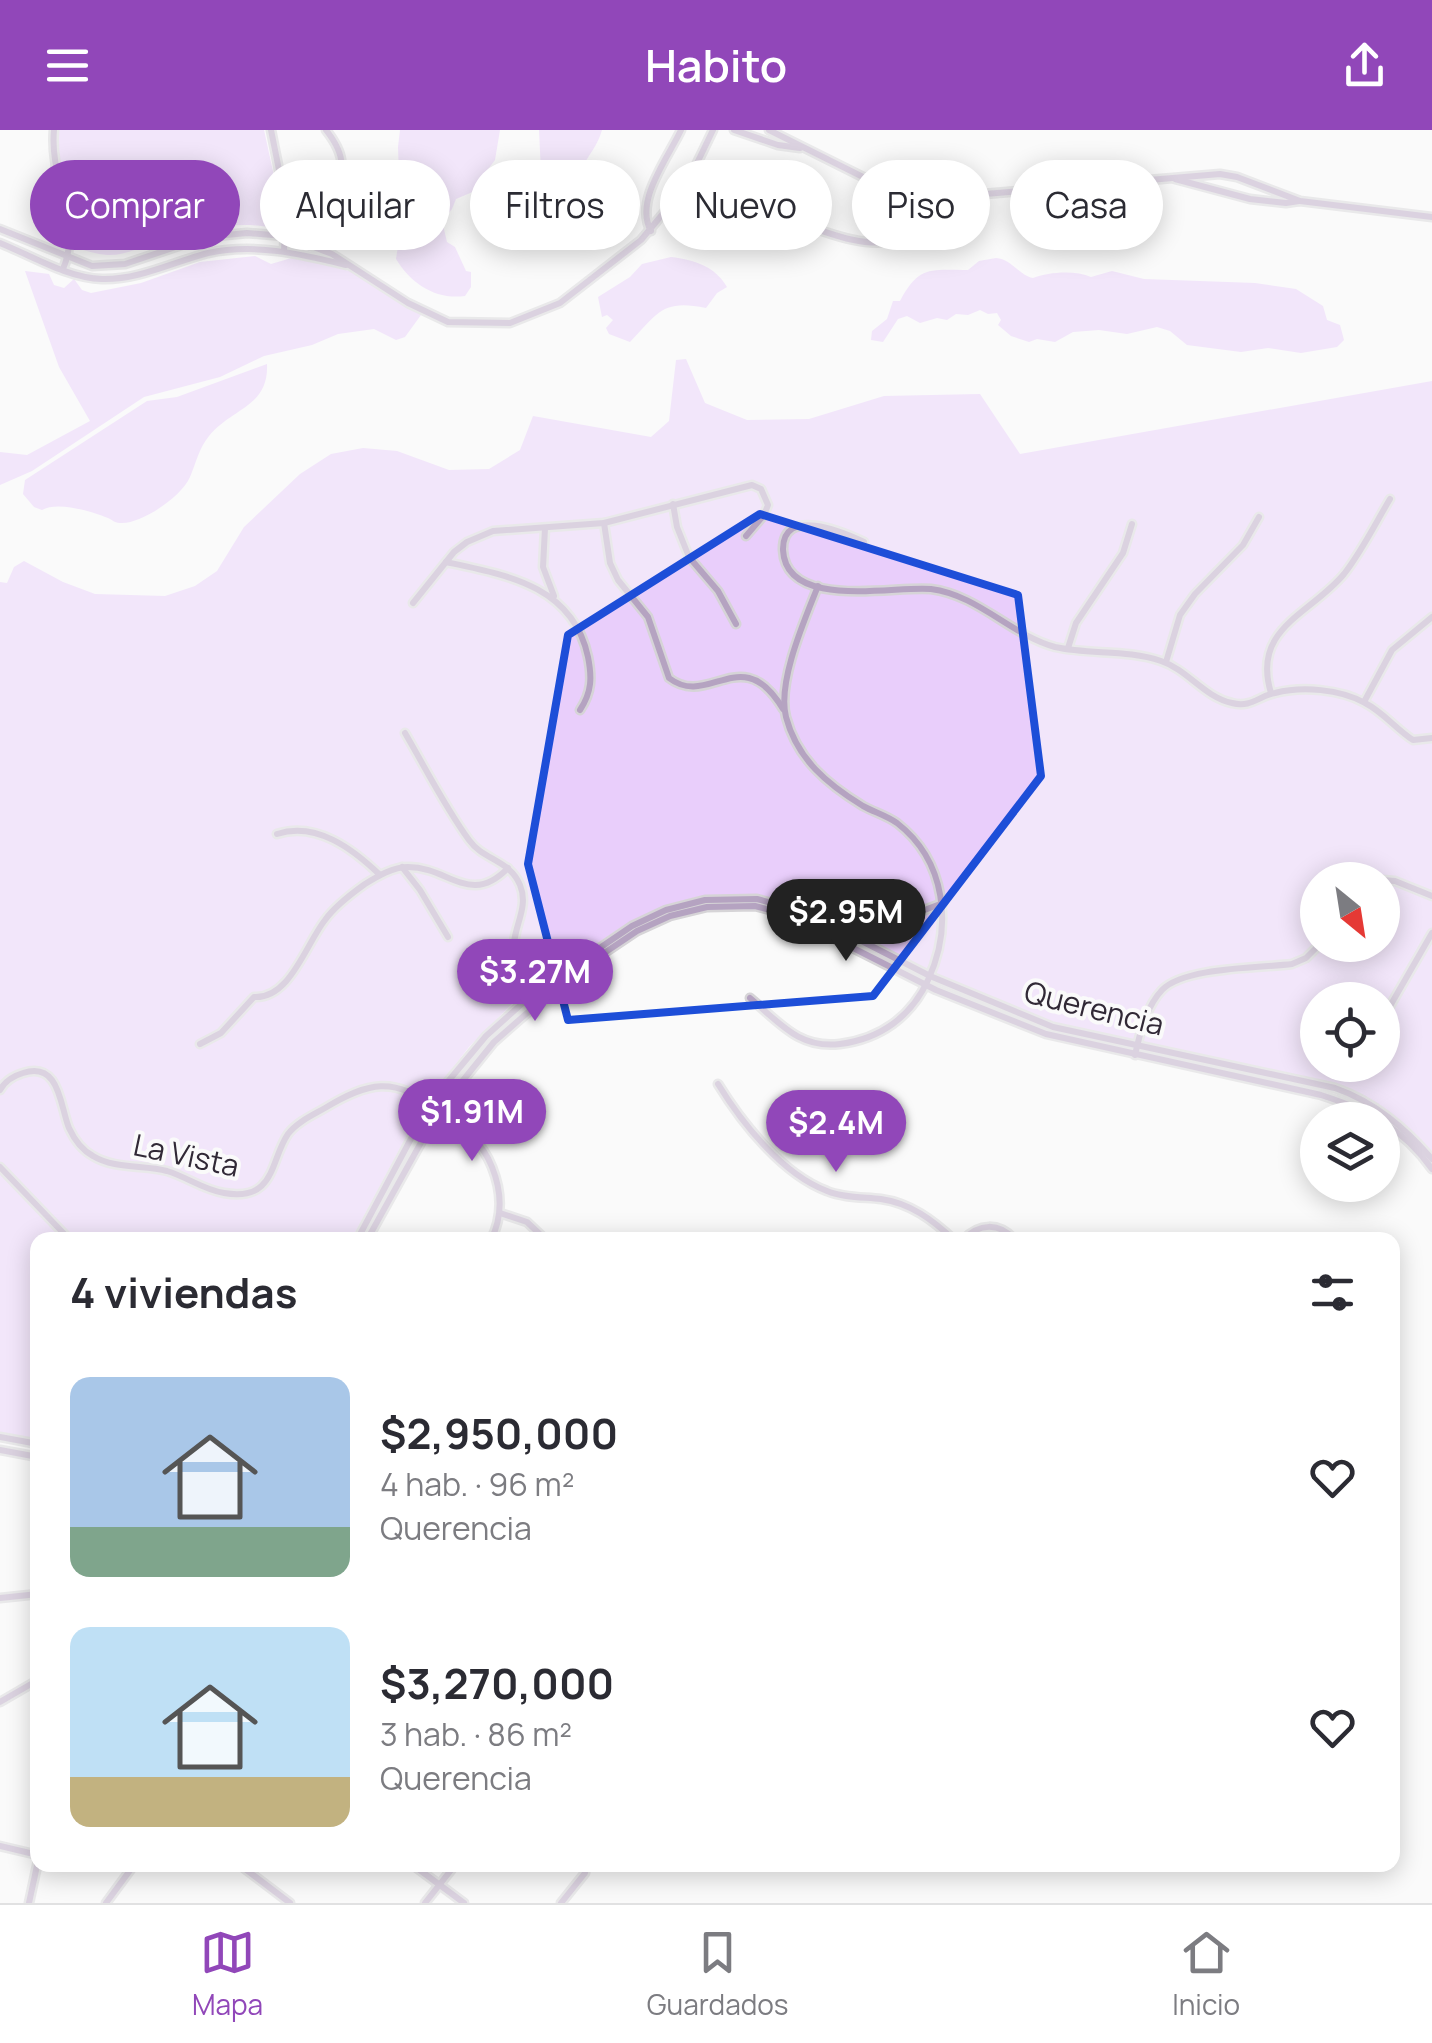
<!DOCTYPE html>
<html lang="es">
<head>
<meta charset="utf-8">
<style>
  body { margin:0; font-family:Manrope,sans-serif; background:#f7f7f7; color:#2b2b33; height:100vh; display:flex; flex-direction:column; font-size:38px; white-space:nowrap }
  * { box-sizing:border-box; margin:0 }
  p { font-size:32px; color:#7c7c81 }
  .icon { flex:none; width:55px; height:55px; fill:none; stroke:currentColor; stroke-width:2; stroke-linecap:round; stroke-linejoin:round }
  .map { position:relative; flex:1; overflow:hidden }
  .details { position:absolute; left:30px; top:1102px; width:1370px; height:640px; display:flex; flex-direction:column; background:#fff; border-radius:20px; box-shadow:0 5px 25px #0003 }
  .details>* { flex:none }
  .hud { position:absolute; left:30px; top:30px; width:1372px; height:90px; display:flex; gap:20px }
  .needle { width:65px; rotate:150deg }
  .tools { position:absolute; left:1300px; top:732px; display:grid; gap:20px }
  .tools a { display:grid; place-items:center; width:100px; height:100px; border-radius:50%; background:#fff; box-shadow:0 5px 25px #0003; font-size:50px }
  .price { position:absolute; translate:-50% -85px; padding:0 22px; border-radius:35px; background:#9147b9; color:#fff; font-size:32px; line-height:65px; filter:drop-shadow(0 2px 5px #0008) }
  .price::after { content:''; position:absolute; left:50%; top:60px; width:30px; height:22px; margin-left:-15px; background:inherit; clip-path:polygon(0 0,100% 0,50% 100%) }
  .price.on { background:#222; color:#fff }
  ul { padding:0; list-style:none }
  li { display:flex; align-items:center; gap:30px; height:250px; padding:0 40px }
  li span { display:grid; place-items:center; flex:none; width:280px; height:200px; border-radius:20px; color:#555 }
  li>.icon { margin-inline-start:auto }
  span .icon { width:120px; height:120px; fill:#fffc; stroke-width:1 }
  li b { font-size:42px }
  h2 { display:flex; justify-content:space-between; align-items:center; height:120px; padding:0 40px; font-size:42px }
  .pill { padding:0 35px; border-radius:45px; background:#fff; box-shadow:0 5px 25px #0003; font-size:35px; line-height:90px }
  .pill.on { background:#9147b9; color:#fff }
  header { display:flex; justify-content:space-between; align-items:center; height:130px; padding:0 40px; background:#9147b9; color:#fff; font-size:45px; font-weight:600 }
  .menu { display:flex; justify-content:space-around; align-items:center; height:140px; border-top:2px solid #e1e1e2; background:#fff; font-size:28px; color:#7c7c81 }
  .menu a { display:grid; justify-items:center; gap:5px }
  .menu .on { color:#9147b9 }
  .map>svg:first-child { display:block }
</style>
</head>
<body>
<header><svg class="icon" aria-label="menu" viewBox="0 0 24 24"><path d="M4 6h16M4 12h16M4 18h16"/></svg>Habito<svg class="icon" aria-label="share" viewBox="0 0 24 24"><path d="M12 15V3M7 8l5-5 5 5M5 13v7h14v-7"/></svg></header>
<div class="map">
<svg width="1432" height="1773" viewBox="0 0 1432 1773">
  <rect width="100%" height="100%" fill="#fafafa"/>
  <g fill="#e9cefb" fill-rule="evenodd">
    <path d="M 51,0 L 264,0 L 281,78 L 276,99 C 242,89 194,99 160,111 C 144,116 125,126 107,125 C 86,123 67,114 48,105 Z"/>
    <path d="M 400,0 L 500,0 L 495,30 L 482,47 L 482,58 L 456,69 L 452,79 L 442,91 L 447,112 L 455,117 L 466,141 L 471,142 L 471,157 L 465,166 C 436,170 411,154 396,129 L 401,97 L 398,17 Z"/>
    <path d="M 539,0 L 602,0 C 598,15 589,24 582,38 C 575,53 581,74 568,86 L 557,84 L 560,64 L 541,42 Z"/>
    <polygon points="255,126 271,134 295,127 357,143 421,185 405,207 396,210 374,199 338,204 312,215 264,226 220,247 144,267 32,341 0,355 0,322 27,325 90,291 59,237 25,141 49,144 54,155 64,158 74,149 82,160 91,163 141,153 200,132"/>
    <path d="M 671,127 C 694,130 715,136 727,157 L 717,163 L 706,178 C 662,169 658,183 630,212 L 609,204 L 606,198 L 613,190 L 607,185 L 602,187 L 598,167 L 630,147 L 642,134 Z"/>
    <path d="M 996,128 C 1011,129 1019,145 1033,148 C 1049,142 1075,140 1091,147 L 1112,141 L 1144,149 L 1255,153 L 1296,159 L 1323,176 L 1327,190 L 1340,195 L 1344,210 L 1337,217 L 1301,223 L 1268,218 L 1241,222 L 1187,215 L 1170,201 L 1157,197 L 1127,204 L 1099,200 L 1073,202 L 1055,212 L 1037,209 L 1029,212 L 1011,206 L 998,195 L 1001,190 L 997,183 L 988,184 L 980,180 L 968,185 L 956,184 L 947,190 L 937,188 L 920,193 L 907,186 L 898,189 L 883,212 L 871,210 L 872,201 L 887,189 L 893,171 L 900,171 C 919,135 931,140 968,140 L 979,131 Z"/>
    <path d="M 686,229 L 705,273 L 747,290 L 809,289 L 884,266 L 980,264 L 1020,324 L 1432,251 L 1432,1021 C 1405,992 1375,970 1338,955 L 1052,894 L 954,854 L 805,775 L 756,765 L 701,766 L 663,776 L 626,794 L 522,864 L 469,917 L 422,977 L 351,1110 L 38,1110 L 37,1309 L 0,1302 L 0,452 L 7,453 L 14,437 L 24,431 L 63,452 L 95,464 L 165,466 L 195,456 L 217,441 L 244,397 L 300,344 L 331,324 L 363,318 L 397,321 L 449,340 L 489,339 L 520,320 L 533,286 L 651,307 L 669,291 L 676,230 ZM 1318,750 L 1382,750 L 1382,815 L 1318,815 ZM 1318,870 L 1382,870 L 1382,935 L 1318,935 Z"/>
    <path d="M 267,234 C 269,277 232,278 209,306 C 199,318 196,333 190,347 C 182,366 143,393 122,393 C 115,393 114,391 108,388 C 91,381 57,371 42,380 L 34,377 L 23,364 L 25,350 L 147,271 L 177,267 Z"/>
  </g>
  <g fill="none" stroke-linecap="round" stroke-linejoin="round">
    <defs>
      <g id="minor">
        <path d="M 54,0 C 49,50 83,93 63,139"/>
        <polyline points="271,0 286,75 284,121"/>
        <polyline points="734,0 778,15 800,18"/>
        <polyline points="769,0 875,53 902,62 932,65 949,67 1220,44 1237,47 1300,71 1432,87"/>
        <polyline points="1175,49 1250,69 1286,73 1299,71"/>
        <path d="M 320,68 C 347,46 348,28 326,0"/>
        <path d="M 737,71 C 781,80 868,133 907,104 C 920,95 925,79 932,65"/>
        <polyline points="0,99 92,136 125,134 205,107 247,103 285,106 332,124 408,173 448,192 510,193 560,173 641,110 686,56 713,0"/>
        <path d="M 651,101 C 634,71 668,28 681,0"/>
        <path d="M 0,113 C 32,126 68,148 102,149 C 139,150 173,132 208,123 C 255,113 301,124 346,135"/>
        <polyline points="673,374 677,397 689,427 718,461 736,494"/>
        <path d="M 604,393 L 610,433 L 618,450 L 648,487 L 669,548 C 709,579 742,510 783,579"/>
        <polyline points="545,398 543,437 554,466"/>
        <path d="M 864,412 C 843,402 782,376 783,420 C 786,481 896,455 931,459 C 978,465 1011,505 1055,517 C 1090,525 1127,519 1161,531 C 1188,540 1204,567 1232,573 C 1251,578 1259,566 1275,563 C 1302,556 1340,559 1365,573 C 1383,582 1396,599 1413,610 L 1432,608"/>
        <path d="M 446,432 C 507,445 573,456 588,527 C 592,547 592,562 580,580"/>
        <polyline points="413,473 454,422 467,412 493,401 604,393 752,355 761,359 768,375 764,385 746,406"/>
        <polyline points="1068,518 1076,493 1123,423 1132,394"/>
        <polyline points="1166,532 1180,485 1195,464 1243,415 1259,387"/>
        <path d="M 1271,563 C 1251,498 1311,484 1344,444 C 1362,421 1375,394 1390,369"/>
        <polyline points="1364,572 1392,520 1432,487"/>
        <path d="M 405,603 C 426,639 445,677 469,710 C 483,730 510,730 520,755 C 530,779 511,799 514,823 C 516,841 531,856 540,870"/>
        <path d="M 277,704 C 316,691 353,719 380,745"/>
        <polyline points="402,737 420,760 448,807"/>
        <polyline points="1382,750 1395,751 1432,766"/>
        <polyline points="865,783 893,792 943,773"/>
        <path d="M 750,868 C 780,893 799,919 840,914 C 880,909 911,887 928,850 C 953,796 946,731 897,693 C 887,686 874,682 863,676 C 827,654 797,629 786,587 C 777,552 805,489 818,456"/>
        <polyline points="1382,890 1432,803"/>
        <path d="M 200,914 L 221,903 L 254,867 C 290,869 306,814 325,790 C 335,776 351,764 365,754 C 378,746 393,737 408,737 C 449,737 470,777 508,738"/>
        <path d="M 1135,925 C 1140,903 1146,877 1162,860 C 1184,837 1260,838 1292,834 L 1306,828 L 1319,815"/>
        <path d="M 718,954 C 742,993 782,1044 827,1061 C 844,1068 864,1067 881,1069 C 910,1073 933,1090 954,1110"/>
        <path d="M 0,960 C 5,951 13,946 23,943 C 60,931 60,976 69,998 C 74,1009 82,1020 93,1026 C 114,1039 144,1035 167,1041 C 187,1047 204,1060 224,1063 C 276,1072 270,1030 288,1004 C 297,992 313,985 325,978 C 368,952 394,946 436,978 C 460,995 481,1009 492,1037 C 502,1062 503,1086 491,1110"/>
        <polyline points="0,1037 70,1110"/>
        <polyline points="500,1083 527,1092 546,1110"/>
        <path d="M 357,1110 L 430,973 L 486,906 L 535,862 L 632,796 L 666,780 L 705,770 L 757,769 L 807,783 L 930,846 L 1053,897 L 1335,958 C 1375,972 1405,998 1432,1029"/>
        <path d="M 367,1110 L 439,980 L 494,912 L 567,848 L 637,801 L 670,786 L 707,777 L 755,776 L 786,784 L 936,860 L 1046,904 L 1321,965 C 1368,980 1403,998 1432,1039"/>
        <path d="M 963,1110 C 979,1093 999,1092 1015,1110"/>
        <polyline points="0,1307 38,1314"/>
        <polyline points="0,1320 38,1327"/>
        <polyline points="0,1468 38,1464"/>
        <polyline points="0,1572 38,1550"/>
        <polyline points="0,1716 38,1725"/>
        <polyline points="240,1735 290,1773"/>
        <polyline points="413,1735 464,1773"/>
        <polyline points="29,1773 38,1731"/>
        <polyline points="106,1773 134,1735"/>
        <polyline points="425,1773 455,1735"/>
        <polyline points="561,1773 585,1743 586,1735"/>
      </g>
    </defs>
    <use href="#minor" stroke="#d6d4d7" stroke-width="11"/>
    <use href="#minor" stroke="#b5a3c1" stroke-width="6"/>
  </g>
  <path d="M0 0H1432V1773H0ZM 760,384 L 1018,465 L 1041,646 L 873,866 L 568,890 L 528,734 L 568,505 Z" fill="#fafafa" fill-opacity=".55" fill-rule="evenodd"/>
  <path fill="none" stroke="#1d4ed8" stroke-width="8" stroke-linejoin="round" d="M 760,384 L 1018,465 L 1041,646 L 873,866 L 568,890 L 528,734 L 568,505 Z"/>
  <g text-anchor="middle" stroke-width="8" stroke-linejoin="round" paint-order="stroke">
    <g font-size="30" fill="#312936" stroke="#fafafa">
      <text transform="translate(1094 879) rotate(14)" y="10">Querencia</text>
      <text transform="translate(186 1026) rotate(12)" y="10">La Vista</text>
    </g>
  </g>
</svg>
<div class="tools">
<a><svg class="needle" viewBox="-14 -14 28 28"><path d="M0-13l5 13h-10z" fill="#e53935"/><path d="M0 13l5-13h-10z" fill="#7c7c81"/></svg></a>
<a><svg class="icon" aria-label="locate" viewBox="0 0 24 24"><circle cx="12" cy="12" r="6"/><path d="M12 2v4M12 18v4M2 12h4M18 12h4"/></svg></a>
<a><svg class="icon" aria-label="layers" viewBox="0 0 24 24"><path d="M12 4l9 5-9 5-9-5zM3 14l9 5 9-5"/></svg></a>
</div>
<b class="price on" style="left:846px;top:834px">$2.95M</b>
<b class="price" style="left:535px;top:894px">$3.27M</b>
<b class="price" style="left:472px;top:1034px">$1.91M</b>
<b class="price" style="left:836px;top:1045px">$2.4M</b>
<div class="hud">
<a class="pill on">Comprar</a>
<a class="pill">Alquilar</a>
<a class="pill">Filtros</a>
<a class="pill">Nuevo</a>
<a class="pill">Piso</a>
<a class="pill">Casa</a>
</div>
<section class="details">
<h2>4 viviendas<svg class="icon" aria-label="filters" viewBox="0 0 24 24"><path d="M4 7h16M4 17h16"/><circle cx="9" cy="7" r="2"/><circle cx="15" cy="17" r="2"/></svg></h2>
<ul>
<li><span style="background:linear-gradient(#a9c7e8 75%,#7fa58c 0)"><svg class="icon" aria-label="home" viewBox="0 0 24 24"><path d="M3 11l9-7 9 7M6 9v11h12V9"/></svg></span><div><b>$2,950,000</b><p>4 hab. · 96 m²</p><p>Querencia</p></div><svg class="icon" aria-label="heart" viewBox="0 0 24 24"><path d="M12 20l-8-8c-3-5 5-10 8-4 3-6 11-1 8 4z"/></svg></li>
<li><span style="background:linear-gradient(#bfe0f5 75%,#c2b280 0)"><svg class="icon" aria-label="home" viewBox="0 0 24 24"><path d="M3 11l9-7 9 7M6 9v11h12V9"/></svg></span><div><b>$3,270,000</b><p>3 hab. · 86 m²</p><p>Querencia</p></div><svg class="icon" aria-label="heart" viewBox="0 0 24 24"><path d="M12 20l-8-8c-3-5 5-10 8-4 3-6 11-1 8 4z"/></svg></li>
</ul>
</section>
</div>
<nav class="menu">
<a class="on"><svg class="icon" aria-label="map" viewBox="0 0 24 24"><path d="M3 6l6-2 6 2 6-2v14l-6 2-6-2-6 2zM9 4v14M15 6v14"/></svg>Mapa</a>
<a><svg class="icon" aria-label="saved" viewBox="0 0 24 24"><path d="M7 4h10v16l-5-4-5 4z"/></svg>Guardados</a>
<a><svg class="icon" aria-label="home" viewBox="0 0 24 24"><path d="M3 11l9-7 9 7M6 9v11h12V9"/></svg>Inicio</a>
</nav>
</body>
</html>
